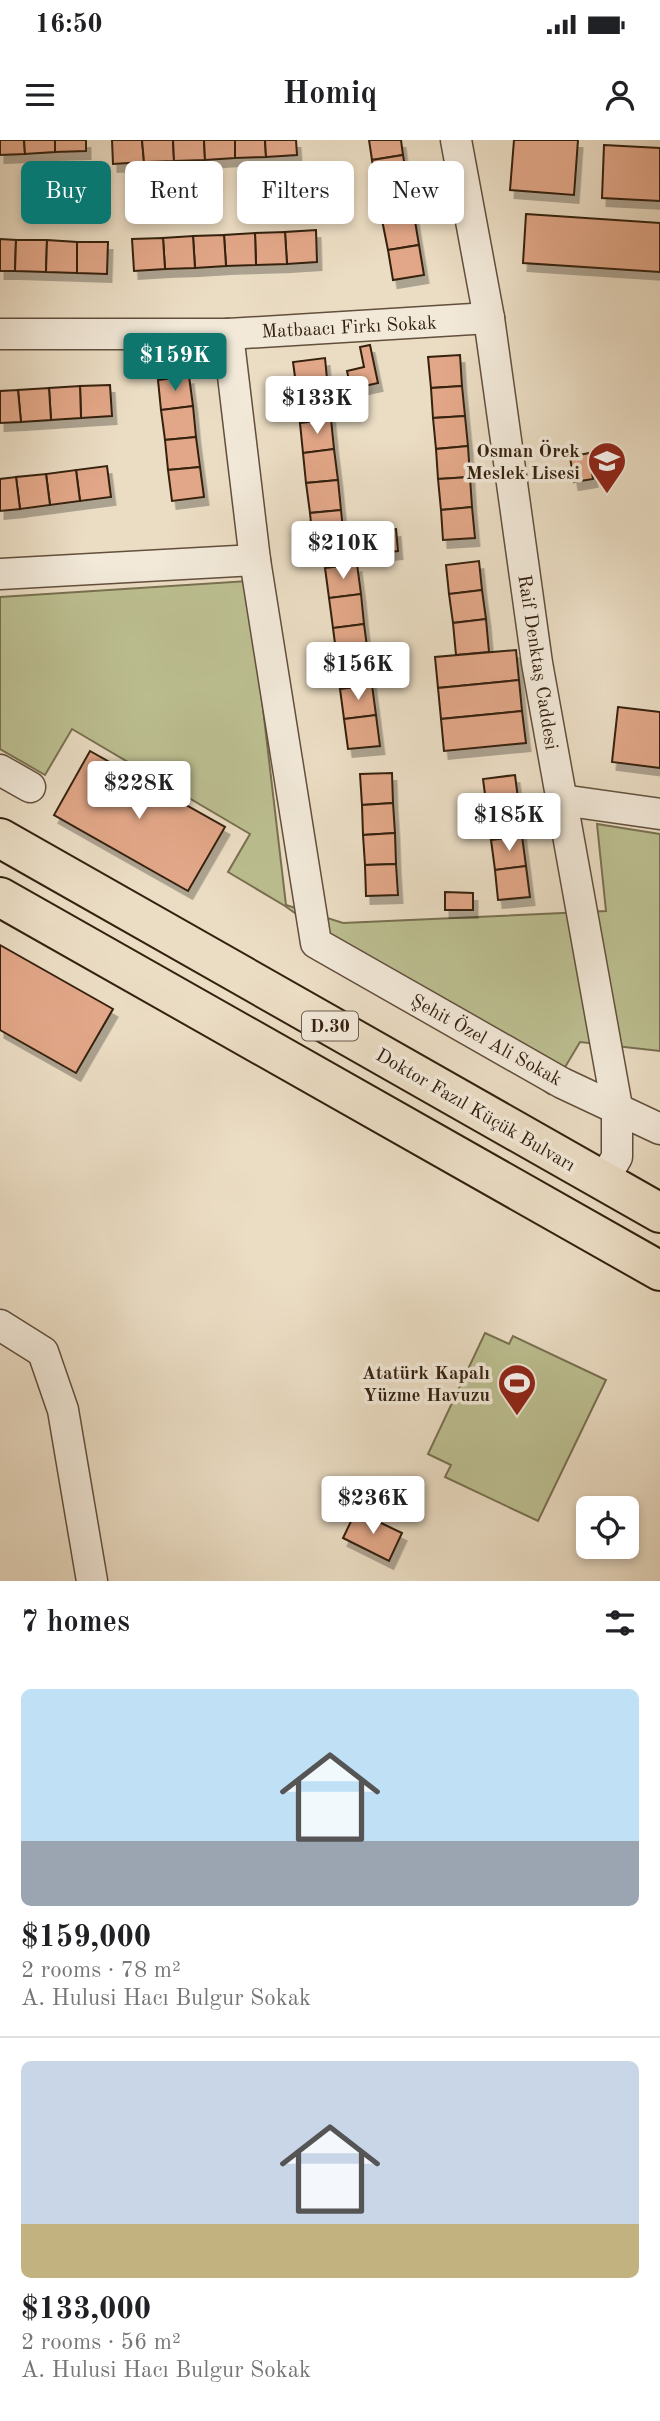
<!DOCTYPE html>
<html lang="en">
<head>
<meta charset="utf-8">
<style>
  body { margin:0; font-family:"Old Standard TT",serif; background:#f2f2f2; color:#202124; height:100vh; display:flex; flex-direction:column; font-size:26px; white-space:nowrap }
  * { box-sizing:border-box; margin:0 }
  p { font-size:23px; color:#757577 }
  .icon { flex:none; width:38px; height:38px; fill:none; stroke:currentColor; stroke-width:2; stroke-linecap:round; stroke-linejoin:round }
  .map { position:relative; height:1441px; overflow:hidden }
  .panel { display:flex; flex-direction:column; background:#fff; flex:1 }
  .panel>* { flex:none }
  .banner { position:absolute; left:21px; top:21px; width:620px; height:63px; display:flex; gap:14px }
  .fabs { position:absolute; left:576px; top:1356px; display:grid; gap:14px }
  .fabs a { display:grid; place-items:center; width:63px; height:63px; border-radius:10px; background:#fff; box-shadow:0 4px 10px #0003; font-size:35px }
  .price { position:absolute; translate:-50% -60px; padding:0 16px; border-radius:7px; background:#fff; color:#222; font-size:23px; line-height:46px; filter:drop-shadow(0 2px 4px #0008) }
  .price::after { content:''; position:absolute; left:50%; top:42px; width:21px; height:16px; margin-left:-10px; background:inherit; clip-path:polygon(0 0,100% 0,50% 100%) }
  .price.on { background:#0f766e; color:#fff }
  ul { padding:0; list-style:none }
  li { display:grid; align-content:center; gap:14px; height:371px; padding:0 21px }
  li+li { border-top:2px solid #e0e0e0 }
  li span { display:grid; place-items:center; height:217px; border-radius:10px; color:#555 }
  li>.icon { margin-inline-start:auto }
  span .icon { width:126px; height:126px; fill:#fffc; stroke-width:1 }
  li b { font-size:30px }
  h2 { display:flex; justify-content:space-between; align-items:center; height:84px; padding:0 21px; font-size:30px }
  .chip { padding:0 24px; border-radius:10px; background:#fff; box-shadow:0 4px 10px #0003; font-size:24px; line-height:63px }
  .chip.on { background:#0f766e; color:#fff }
  .status { display:flex; justify-content:space-between; align-items:center; height:49px; padding:0 35px; background:#fff; direction:ltr }
  .status svg { height:19px; fill:currentColor }
  header { display:flex; justify-content:space-between; align-items:center; height:91px; padding:0 21px; background:#fff; font-size:32px; font-weight:700 }
  .map>svg:first-child { display:block }
</style>
</head>
<body>
<div class="status"><b>16:50</b><svg viewBox="0 0 49 12"><path d="M0 12V9h3v3zM5 12V6h3v6zM10 12V3h3v9zM15 12V0h3v12zM26 1h20v11H26zM47 4h2v5h-2z"/></svg></div>
<header><svg class="icon" aria-label="menu" viewBox="0 0 24 24"><path d="M4 6h16M4 12h16M4 18h16"/></svg>Homiq<svg class="icon" aria-label="person" viewBox="0 0 24 24"><circle cx="12" cy="8" r="4"/><path d="M4 21q1-7 8-7t8 7"/></svg></header>
<div class="map">
<svg width="660" height="1441" viewBox="0 0 660 1441">
  <defs>
    <filter id="shadow"><feDropShadow dx="4.5" dy="8" stdDeviation="0" flood-color="#0004"/></filter>
  </defs>
  <rect width="100%" height="100%" fill="#ebddc4"/>
  <filter id="stains"><feTurbulence type="fractalNoise" baseFrequency=".00286" numOctaves="4"/><feColorMatrix values="0 0 0 0 .2 0 0 0 0 .09 0 0 0 0 .02 0 0 0 .5 -.17"/></filter>
  <radialGradient id="worn" r=".72"><stop offset=".6" stop-color="#630" stop-opacity="0"/><stop offset="1" stop-color="#630" stop-opacity=".3"/></radialGradient>
  <g fill="#bcbf91" stroke="#787050" stroke-width="2">
    <polygon points="248,441 286,765 343,783 606,771 597,684 660,694 660,911 580,902 549,954 285,766 228,732 250,694 72,589 45,635 0,609 0,457"/>
    <polygon points="485,1193 509,1204 513,1196 606,1240 538,1381 445,1337 451,1325 428,1314"/>
  </g>
  <g fill="#e2a788" stroke="#34200f" stroke-width="2" filter="url(#shadow)">
    <polygon points="0,0 24,0 25,14 0,15"/>
    <polygon points="24,0 55,0 55,12 25,14"/>
    <polygon points="55,0 86,0 86,11 55,12"/>
    <polygon points="112,0 142,0 144,22 113,24"/>
    <polygon points="142,0 173,0 174,21 144,22"/>
    <polygon points="173,0 204,0 205,20 174,21"/>
    <polygon points="204,0 235,0 235,18 205,20"/>
    <polygon points="235,0 265,0 266,17 235,18"/>
    <polygon points="265,0 296,0 297,15 266,17"/>
    <polygon points="369,0 401,0 403,15 372,20"/>
    <polygon points="514,0 578,0 574,55 510,50"/>
    <polygon points="604,5 660,8 660,61 602,58"/>
    <polygon points="403,15 408,45 377,50 372,20"/>
    <polygon points="408,45 414,75 382,80 377,50"/>
    <polygon points="526,74 660,83 660,132 523,123"/>
    <polygon points="414,75 419,105 388,110 382,80"/>
    <polygon points="316,90 317,122 287,124 285,92"/>
    <polygon points="285,92 287,124 256,125 255,93"/>
    <polygon points="255,93 256,125 226,126 224,95"/>
    <polygon points="224,95 226,126 195,128 193,96"/>
    <polygon points="193,96 195,128 165,129 163,98"/>
    <polygon points="163,98 165,129 134,131 132,99"/>
    <polygon points="0,99 16,100 15,131 0,131"/>
    <polygon points="16,100 47,100 46,132 15,131"/>
    <polygon points="47,100 77,102 77,133 46,132"/>
    <polygon points="77,102 108,102 107,134 77,133"/>
    <polygon points="419,105 424,135 393,140 388,110"/>
    <polygon points="370,205 378,243 351,249 347,231 364,227 360,207"/>
    <polygon points="460,215 462,246 431,248 428,217"/>
    <polygon points="325,218 328,249 297,252 293,222"/>
    <polygon points="189,236 193,266 161,270 158,240"/>
    <polygon points="110,245 112,276 81,278 80,246"/>
    <polygon points="80,246 81,278 51,280 49,248"/>
    <polygon points="462,246 465,276 433,278 431,248"/>
    <polygon points="49,248 51,280 21,282 18,250"/>
    <polygon points="328,249 331,279 300,283 297,252"/>
    <polygon points="18,250 21,282 0,283 0,251"/>
    <polygon points="193,266 196,297 165,300 161,270"/>
    <polygon points="465,276 468,306 436,309 433,278"/>
    <polygon points="331,279 334,309 303,313 300,283"/>
    <polygon points="196,297 200,327 168,330 165,300"/>
    <polygon points="468,306 470,337 438,339 436,309"/>
    <polygon points="334,309 338,340 306,343 303,313"/>
    <polygon points="589,313 593,339 574,342 570,317"/>
    <polygon points="107,326 111,357 80,361 76,330"/>
    <polygon points="200,327 204,357 172,361 168,330"/>
    <polygon points="76,330 80,361 50,365 46,334"/>
    <polygon points="46,334 50,365 20,369 16,337"/>
    <polygon points="16,337 20,369 0,371 0,339"/>
    <polygon points="470,337 472,367 441,370 438,339"/>
    <polygon points="338,340 341,370 310,373 306,343"/>
    <polygon points="472,367 475,398 443,400 441,370"/>
    <polygon points="341,370 344,400 313,404 310,373"/>
    <polygon points="396,389 398,411 369,414 367,392"/>
    <polygon points="479,421 482,450 449,454 446,425"/>
    <polygon points="357,424 361,454 329,458 325,428"/>
    <polygon points="482,450 486,479 453,483 449,454"/>
    <polygon points="361,454 364,484 333,488 329,458"/>
    <polygon points="486,479 489,512 456,515 453,483"/>
    <polygon points="364,484 368,514 337,519 333,488"/>
    <polygon points="516,510 519,540 438,548 435,517"/>
    <polygon points="368,514 372,545 340,549 337,519"/>
    <polygon points="519,540 522,571 441,579 438,548"/>
    <polygon points="372,545 376,575 344,579 340,549"/>
    <polygon points="618,567 660,572 660,628 612,622"/>
    <polygon points="522,571 526,603 444,611 441,579"/>
    <polygon points="376,575 380,606 348,609 344,579"/>
    <polygon points="90,611 225,687 188,751 54,675"/>
    <polygon points="392,633 393,663 362,665 360,634"/>
    <polygon points="515,635 519,666 487,670 483,639"/>
    <polygon points="393,663 395,693 363,695 362,665"/>
    <polygon points="519,666 522,696 491,700 487,670"/>
    <polygon points="395,693 396,724 365,725 363,695"/>
    <polygon points="522,696 526,726 495,730 491,700"/>
    <polygon points="396,724 398,755 366,756 365,725"/>
    <polygon points="526,726 530,757 498,760 495,730"/>
    <polygon points="445,752 473,753 473,770 445,770"/>
    <polygon points="0,805 113,869 76,933 0,890"/>
    <polygon points="356,1371 402,1393 389,1421 343,1398"/>
  </g>
  <g fill="none" stroke-linecap="round" stroke-linejoin="round">
    <defs>
      <g id="minor">
        <polyline points="456,0 489,178 537,523 617,967 617,1017 603,1041"/>
        <polyline points="0,194 228,194 489,178"/>
        <polyline points="228,194 255,420 316,803 562,943 660,989"/>
        <polyline points="0,434 255,420"/>
        <polyline points="0,630 30,647"/>
        <polyline points="562,660 660,674"/>
        <polyline points="0,1185 43,1212 63,1270 92,1441"/>
      </g>
      <g id="highway">
        <polyline points="0,698 660,1073"/>
        <polyline points="0,757 660,1131"/>
      </g>
    </defs>
    <use href="#minor" stroke="#624f3c" stroke-width="33"/>
    <use href="#highway" stroke="#34200f" stroke-width="42"/>
    <use href="#minor" stroke="#f2e9d9" stroke-width="30"/>
    <use href="#highway" stroke="#ebddc4" stroke-width="38"/>
  </g>
  <defs>
    <symbol id="school-pin" viewBox="-11 -11 22 30"><path d="M0 17L-7.5 6A9.5 9.5 0 1 1 7.5 6Z" fill="#8f2418" stroke="#f2e9d9"/><path d="M0-5L7-2L0 1L-7-2ZM-4 1L0 2.5L4 1V4Q0 6-4 4Z" fill="#fff"/></symbol>
    <symbol id="stadium-pin" viewBox="-11 -11 22 30"><path d="M0 17L-7.5 6A9.5 9.5 0 1 1 7.5 6Z" fill="#8f2418" stroke="#f2e9d9"/><path d="M0-5a6.5 5 0 1 0 0 10a6.5 5 0 1 0 0-10ZM-3.5-1.8h7v3.6h-7Z" fill="#fff"/></symbol>
  </defs>
  <g fill-rule="evenodd">
    <use href="#school-pin" x="585" y="299" width="44" height="60"/>
    <use href="#stadium-pin" x="495" y="1221" width="44" height="60"/>
  </g>
  <g text-anchor="middle" stroke-width="7" stroke-linejoin="round" paint-order="stroke">
    <rect fill="#f2e9d9" stroke="#6d5c4c" stroke-width="2" x="302" y="871.5" width="56" height="29" rx="5"/>
    <g font-size="18" font-weight="bold" fill="#34200f">
      <text x="330" y="892">D.30</text>
    </g>
    <g font-size="19" fill="#34200f" stroke="#f2e9d9">
      <text transform="translate(349 186) rotate(-3)" y="7">Matbaacı Firkı Sokak</text>
      <text transform="translate(539 522) rotate(81)" y="7">Raif Denktaş Caddesi</text>
      <text transform="translate(487 899) rotate(29)" y="7">Şehit Özel Ali Sokak</text>
      <text transform="translate(476 969) rotate(30)" y="7">Doktor Fazıl Küçük Bulvarı</text>
    </g>
    <g font-size="19" font-weight="bold" fill="#34200f" stroke="#f2e9d9" text-anchor="end">
      <text x="580" y="317">Osman Örek<tspan x="580" dy="22">Meslek Lisesi</tspan></text>
      <text x="490" y="1239">Atatürk Kapalı<tspan x="490" dy="22">Yüzme Havuzu</tspan></text>
    </g>
  </g>
  <rect width="100%" height="100%" filter="url(#stains)"/>
  <rect width="100%" height="100%" fill="url(#worn)"/>
</svg>
<div class="fabs">
<a><svg class="icon" aria-label="locate" viewBox="0 0 24 24"><circle cx="12" cy="12" r="6"/><path d="M12 2v4M12 18v4M2 12h4M18 12h4"/></svg></a>
</div>
<b class="price on" style="left:175px;top:253px">$159K</b>
<b class="price" style="left:317px;top:296px">$133K</b>
<b class="price" style="left:343px;top:441px">$210K</b>
<b class="price" style="left:358px;top:562px">$156K</b>
<b class="price" style="left:139px;top:681px">$228K</b>
<b class="price" style="left:509px;top:713px">$185K</b>
<b class="price" style="left:373px;top:1396px">$236K</b>
<div class="banner">
<a class="chip on">Buy</a>
<a class="chip">Rent</a>
<a class="chip">Filters</a>
<a class="chip">New</a>
</div>
</div>
<section class="panel">
<h2>7 homes<svg class="icon" aria-label="filters" viewBox="0 0 24 24"><path d="M4 7h16M4 17h16"/><circle cx="9" cy="7" r="2"/><circle cx="15" cy="17" r="2"/></svg></h2>
<ul>
<li><span style="background:linear-gradient(#bfe0f5 70%,#9aa5b1 0)"><svg class="icon" aria-label="home" viewBox="0 0 24 24"><path d="M3 11l9-7 9 7M6 9v11h12V9"/></svg></span><div><b>$159,000</b><p>2 rooms · 78 m²</p><p>A. Hulusi Hacı Bulgur Sokak</p></div></li>
<li><span style="background:linear-gradient(#c9d6e8 75%,#c2b280 0)"><svg class="icon" aria-label="home" viewBox="0 0 24 24"><path d="M3 11l9-7 9 7M6 9v11h12V9"/></svg></span><div><b>$133,000</b><p>2 rooms · 56 m²</p><p>A. Hulusi Hacı Bulgur Sokak</p></div></li>
</ul>
</section>
</body>
</html>
